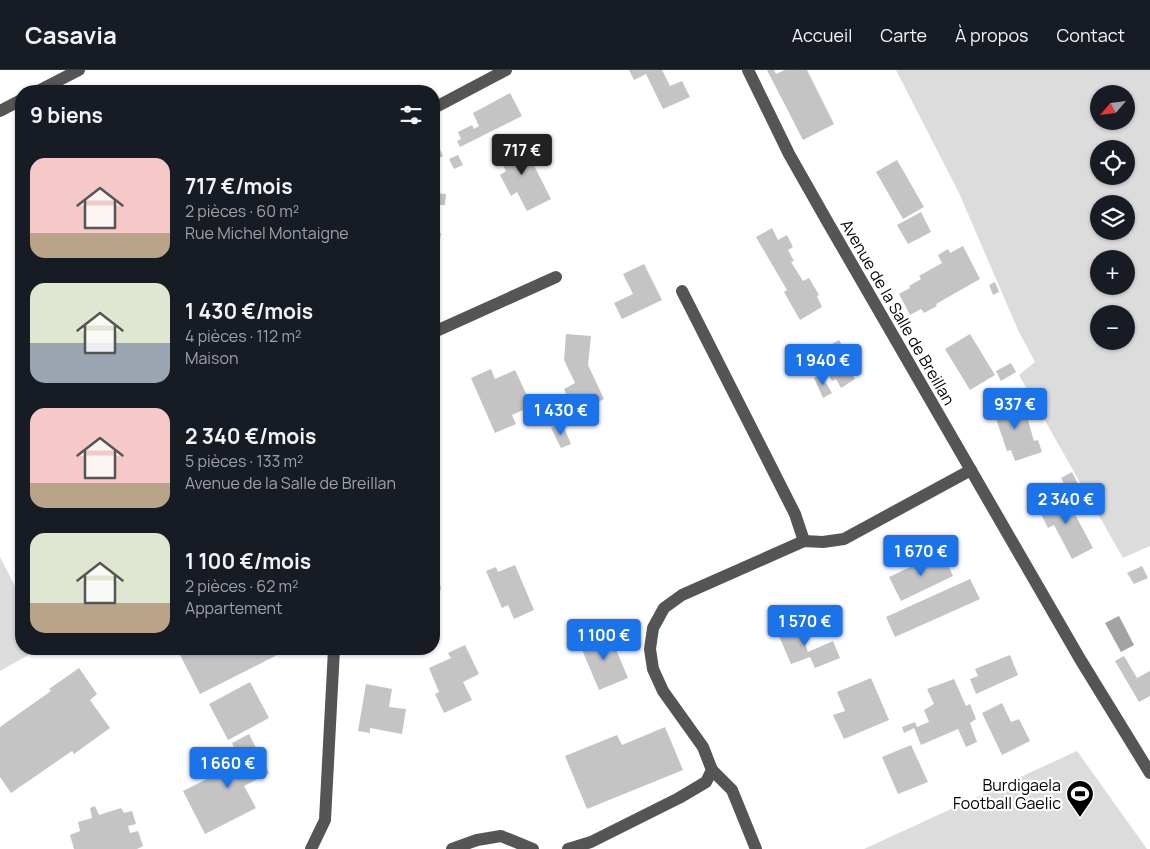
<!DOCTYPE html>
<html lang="fr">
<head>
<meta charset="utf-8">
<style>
  body { margin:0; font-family:Manrope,sans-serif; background:#20242c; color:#f1f3f6; height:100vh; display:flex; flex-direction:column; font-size:19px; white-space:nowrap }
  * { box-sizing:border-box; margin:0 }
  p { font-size:16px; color:#9ea1a6 }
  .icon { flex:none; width:28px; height:28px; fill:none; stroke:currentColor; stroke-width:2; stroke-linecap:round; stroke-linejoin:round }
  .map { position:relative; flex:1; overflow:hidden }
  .side { position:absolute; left:15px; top:15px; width:425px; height:570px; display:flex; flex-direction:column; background:#171b24; border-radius:20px; box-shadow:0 1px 4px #0004 }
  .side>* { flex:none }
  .needle { width:32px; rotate:242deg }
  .tools { position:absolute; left:1090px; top:15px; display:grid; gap:10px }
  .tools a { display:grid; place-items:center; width:45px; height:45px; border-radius:50%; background:#171b24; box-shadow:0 1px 4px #0004; font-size:25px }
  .price { position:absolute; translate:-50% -42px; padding:0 11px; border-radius:5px; background:#1a73e8; color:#fff; font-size:16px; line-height:32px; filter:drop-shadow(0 1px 2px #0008) }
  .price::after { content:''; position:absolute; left:50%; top:30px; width:15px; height:11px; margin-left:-8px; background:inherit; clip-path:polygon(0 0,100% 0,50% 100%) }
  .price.on { background:#222; color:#fff }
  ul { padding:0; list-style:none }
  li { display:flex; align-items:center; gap:15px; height:125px; padding:0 15px }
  li span { display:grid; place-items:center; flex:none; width:140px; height:100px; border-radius:15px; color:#555 }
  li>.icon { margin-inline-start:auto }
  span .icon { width:60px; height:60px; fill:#fffc; stroke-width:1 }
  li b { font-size:21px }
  h2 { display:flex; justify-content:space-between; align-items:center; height:60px; padding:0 15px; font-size:21px }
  header { display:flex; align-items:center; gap:30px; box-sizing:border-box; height:70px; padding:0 25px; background:#171b24; border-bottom:1px solid #363941 }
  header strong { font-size:24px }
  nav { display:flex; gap:28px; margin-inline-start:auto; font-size:18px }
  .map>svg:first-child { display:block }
</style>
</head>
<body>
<header>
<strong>Casavia</strong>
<nav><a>Accueil</a><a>Carte</a><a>À propos</a><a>Contact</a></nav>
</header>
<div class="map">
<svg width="1150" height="779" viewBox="0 0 1150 779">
  <rect width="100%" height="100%" fill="#fff"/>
  <g fill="#dcdcdc" fill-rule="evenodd">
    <path d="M 896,0 L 1150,0 L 1150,476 L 1123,488 L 1019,305 L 1035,292 L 1018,260 L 959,123 ZM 1099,24 L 1126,24 L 1126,51 L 1099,51 ZM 1099,79 L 1126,79 L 1126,106 L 1099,106 ZM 1099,134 L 1126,134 L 1126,161 L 1099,161 ZM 1099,189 L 1126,189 L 1126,216 L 1099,216 ZM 1099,244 L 1126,244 L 1126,271 L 1099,271 Z"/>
    <polygon points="0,487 21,528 21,579 39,579 0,601"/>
    <polygon points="1077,681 1147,779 864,779"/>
  </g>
  <polygon fill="#a3a3a3" points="1119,546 1134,575 1121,582 1105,553"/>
  <g fill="#c4c4c4">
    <polygon points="629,0 662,0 670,16 682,11 690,27 663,39 646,4 634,10"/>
    <polygon points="767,0 774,0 776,4 785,0 807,0 834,54 803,70"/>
    <polygon points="510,23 522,46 460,77 457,71 461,69 458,62 472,55 474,59 479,56 473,43"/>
    <polygon points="434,67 443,86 434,91"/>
    <polygon points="521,70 551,129 527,141 517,122 511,126 500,105 506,101 496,82"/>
    <polygon points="458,85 463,95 454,99 449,89"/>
    <polygon points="897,90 924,137 903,149 876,102"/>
    <polygon points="434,123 446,124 445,135 439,135 436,163 441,163 439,177 434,177"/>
    <polygon points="921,142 931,162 908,174 897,155"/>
    <polygon points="772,158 778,170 787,165 793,177 788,180 794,191 791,192 803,211 809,208 819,225 817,226 822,237 800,250 784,222 787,220 756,167"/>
    <polygon points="963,176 980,209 936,234 937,236 924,243 921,239 910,245 899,224 910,218 909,216 921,209 919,206 942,193 938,185 948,179 950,183"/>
    <polygon points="644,194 662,230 622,249 614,233 633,224 623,204"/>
    <polygon points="995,212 999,222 993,225 989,215"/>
    <polygon points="566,264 591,266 588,295 604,329 574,343 564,319 575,313 564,290"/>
    <polygon points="970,264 995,305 970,320 945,279"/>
    <polygon points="839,270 845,280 847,279 857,296 850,301 855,309 841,318 836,309 832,311 816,283"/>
    <polygon points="1011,293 1016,302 1001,311 996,301"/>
    <polygon points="491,299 495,309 515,300 532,336 512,345 516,354 495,363 471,308"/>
    <polygon points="821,304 832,323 823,328 814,308"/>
    <polygon points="1014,326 1022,349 1027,347 1034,371 1038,370 1042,382 1015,391 1011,380 1007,381 991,334"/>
    <polygon points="562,353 571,374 561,378 551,358"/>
    <polygon points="1072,402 1080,418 1069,423 1061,408"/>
    <polygon points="1063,422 1093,478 1072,489 1054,455 1048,458 1037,436"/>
    <polygon points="942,482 953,506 901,531 889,507"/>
    <polygon points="515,495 534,540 514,549 508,535 502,538 486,501 496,497 498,502"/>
    <polygon points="1142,496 1148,508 1134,514 1127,503"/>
    <polygon points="434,506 441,517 438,532 434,531"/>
    <polygon points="970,509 980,529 895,567 886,547"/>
    <polygon points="796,551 808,582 833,571 840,588 815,598 810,587 791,594 776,559"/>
    <polygon points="609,563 628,608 599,620 580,575"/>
    <polygon points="465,575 479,604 463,612 472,630 444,643 435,624 439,622 429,598 451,588 448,583"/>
    <polygon points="177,579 289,579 200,624"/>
    <polygon points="1010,585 1018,605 976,624 970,609 978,606 975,599"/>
    <polygon points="1124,586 1137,608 1150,601 1150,626 1139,632 1115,591"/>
    <polygon points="79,598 97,624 90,630 110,658 74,684 72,681 11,723 0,707 0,657 51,621 49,619"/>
    <polygon points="871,608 889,650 844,669 833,645 845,641 837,622"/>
    <polygon points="954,609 966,636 970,634 976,649 970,653 977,672 966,677 958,659 921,675 914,658 904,663 902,657 915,652 917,657 929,652 924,640 934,634 927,619"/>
    <polygon points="250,612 269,648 228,670 209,634"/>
    <polygon points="366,614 392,619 389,637 406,639 402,664 370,658 370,663 358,661"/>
    <polygon points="1002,633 1011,652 1019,649 1030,671 1002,685 982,643"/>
    <polygon points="665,657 683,700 587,739 565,686 617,665 622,675"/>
    <polygon points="249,664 269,703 244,716 256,738 205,764 183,721 241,692 232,673"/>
    <polygon points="911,675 928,712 898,724 882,687"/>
    <polygon points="95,736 99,745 121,738 124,743 132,741 136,754 128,756 130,763 138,761 143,776 137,779 74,779 70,765 80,761 78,752 92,748 90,738"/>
  </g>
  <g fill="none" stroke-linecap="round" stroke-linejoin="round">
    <g stroke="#555" stroke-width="12">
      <polyline points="748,0 789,84 827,151 1080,589 1150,703"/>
      <polyline points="38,21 79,0"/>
      <polyline points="434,38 506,0"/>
      <polyline points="0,41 21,30"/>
      <polyline points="682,221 795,444 804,471"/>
      <polyline points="434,262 556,207"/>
      <polyline points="712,700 732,720 756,779"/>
      <polyline points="311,779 325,750 334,579"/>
      <polyline points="452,779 477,770 501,766 533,779"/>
      <polyline points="568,779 591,772 679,728 706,712 712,700 703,677 663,621 653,599 650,579 653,558 664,538 682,525 804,471 823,472 844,469 971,400"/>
    </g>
  </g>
  <defs>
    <symbol id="stadium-pin" viewBox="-11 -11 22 30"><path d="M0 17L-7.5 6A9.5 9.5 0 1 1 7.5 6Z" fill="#000" stroke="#fff"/><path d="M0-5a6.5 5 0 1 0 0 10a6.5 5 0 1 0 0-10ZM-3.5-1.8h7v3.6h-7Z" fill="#fff"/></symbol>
  </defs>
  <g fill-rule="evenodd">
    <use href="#stadium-pin" x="1064" y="708" width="32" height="43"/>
  </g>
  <g text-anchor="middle" stroke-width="4.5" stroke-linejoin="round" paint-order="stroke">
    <g font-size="16" fill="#000" stroke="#fff">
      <text transform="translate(898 242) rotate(60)" y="6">Avenue de la Salle de Breillan</text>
    </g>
    <g font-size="16" fill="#000" stroke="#fff" text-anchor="end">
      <text x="1061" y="721">Burdigaela<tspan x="1061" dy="18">Football Gaelic</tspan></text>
    </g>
  </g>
</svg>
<div class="tools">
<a><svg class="needle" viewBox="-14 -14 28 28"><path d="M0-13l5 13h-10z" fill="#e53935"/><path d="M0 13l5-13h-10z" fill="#9ea1a6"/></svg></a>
<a><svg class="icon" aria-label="locate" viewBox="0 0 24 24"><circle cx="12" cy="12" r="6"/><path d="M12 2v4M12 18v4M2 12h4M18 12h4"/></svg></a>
<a><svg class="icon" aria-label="layers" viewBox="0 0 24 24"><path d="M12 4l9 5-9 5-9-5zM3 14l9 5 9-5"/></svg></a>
<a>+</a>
<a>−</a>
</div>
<b class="price on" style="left:522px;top:106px">717 €</b>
<b class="price" style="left:823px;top:316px">1 940 €</b>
<b class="price" style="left:1015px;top:360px">937 €</b>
<b class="price" style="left:561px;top:366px">1 430 €</b>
<b class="price" style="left:1066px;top:455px">2 340 €</b>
<b class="price" style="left:921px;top:507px">1 670 €</b>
<b class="price" style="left:805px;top:577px">1 570 €</b>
<b class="price" style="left:604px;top:591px">1 100 €</b>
<b class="price" style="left:228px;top:719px">1 660 €</b>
<section class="side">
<h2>9 biens<svg class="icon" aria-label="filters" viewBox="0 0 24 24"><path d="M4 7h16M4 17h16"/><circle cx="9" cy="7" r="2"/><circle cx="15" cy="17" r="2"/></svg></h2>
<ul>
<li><span style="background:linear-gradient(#f6c9c9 75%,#b9a48a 0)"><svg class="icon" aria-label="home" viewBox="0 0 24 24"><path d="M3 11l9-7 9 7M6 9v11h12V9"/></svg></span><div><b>717 €/mois</b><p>2 pièces · 60 m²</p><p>Rue Michel Montaigne</p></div></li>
<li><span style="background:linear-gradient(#dfe7d0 60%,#9aa5b1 0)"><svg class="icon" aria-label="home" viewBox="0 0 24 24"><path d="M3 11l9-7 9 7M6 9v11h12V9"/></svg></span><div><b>1 430 €/mois</b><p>4 pièces · 112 m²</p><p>Maison</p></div></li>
<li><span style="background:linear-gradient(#f6c9c9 75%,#b9a48a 0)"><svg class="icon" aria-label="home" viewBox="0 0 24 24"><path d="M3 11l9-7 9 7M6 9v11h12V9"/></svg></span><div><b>2 340 €/mois</b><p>5 pièces · 133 m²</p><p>Avenue de la Salle de Breillan</p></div></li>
<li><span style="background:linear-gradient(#dfe7d0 70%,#b9a48a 0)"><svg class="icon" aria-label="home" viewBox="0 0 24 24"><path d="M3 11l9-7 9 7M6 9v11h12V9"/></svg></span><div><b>1 100 €/mois</b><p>2 pièces · 62 m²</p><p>Appartement</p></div></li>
</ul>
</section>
</div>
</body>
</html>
